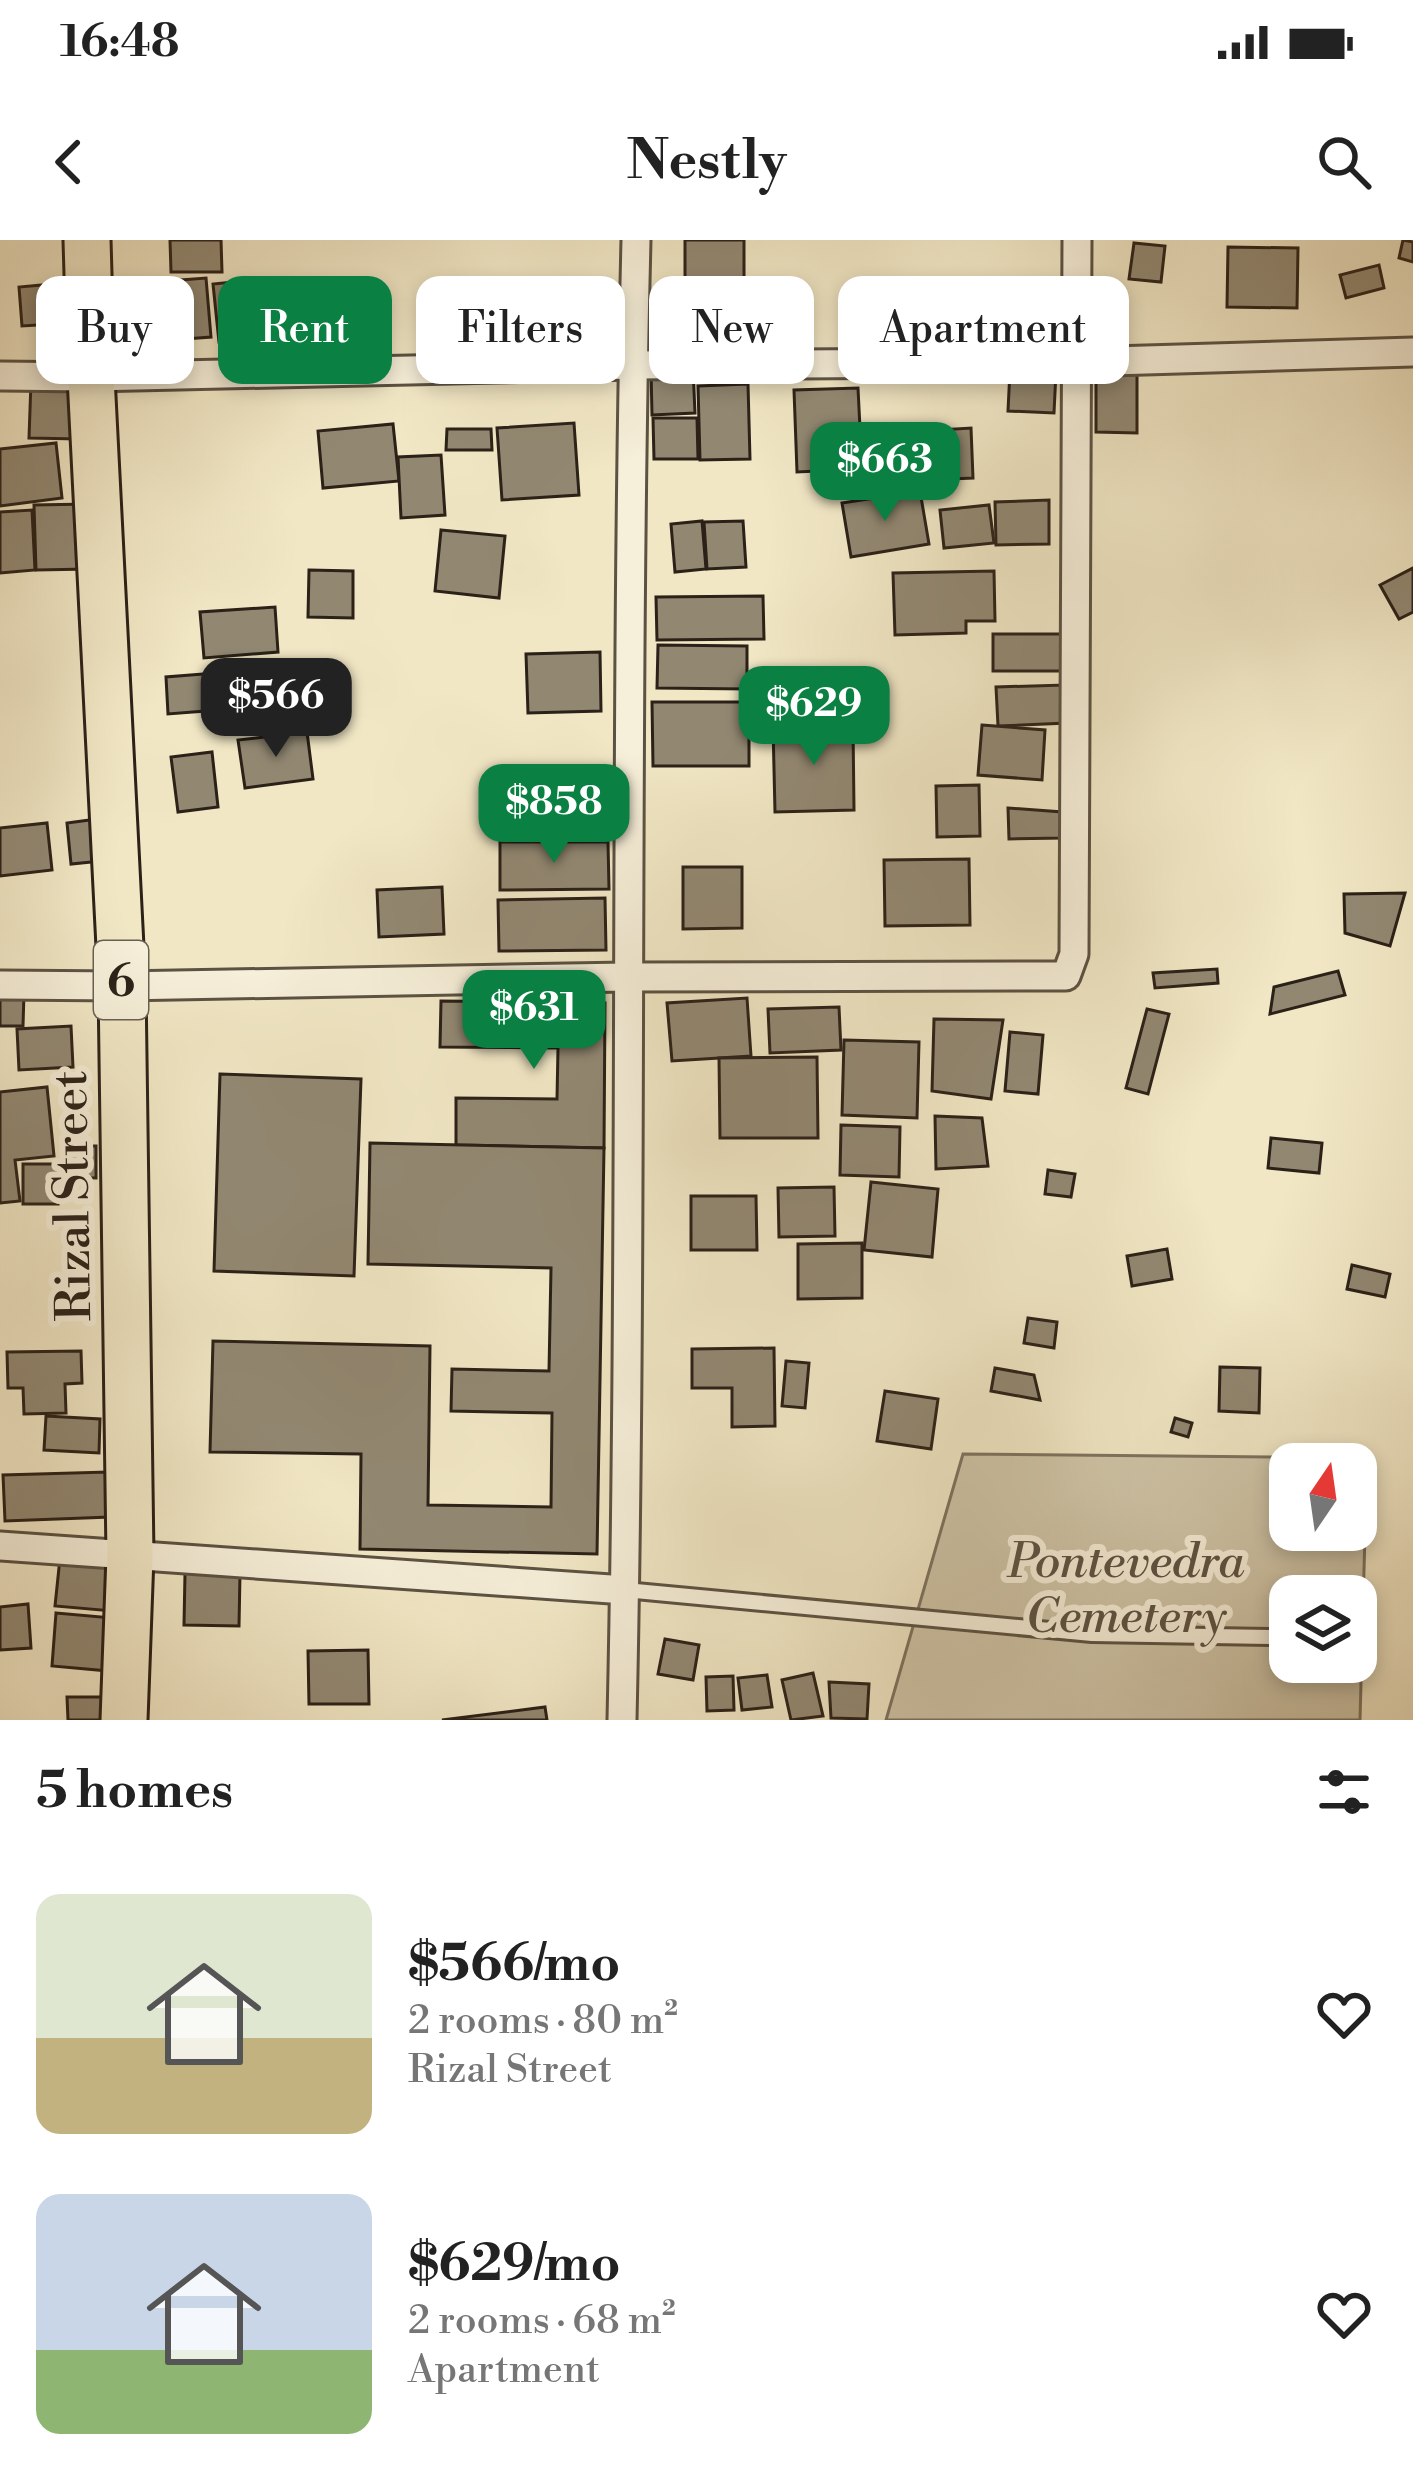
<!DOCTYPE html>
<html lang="en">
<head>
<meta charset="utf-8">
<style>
  body { margin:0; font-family:"Libre Bodoni",serif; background:#f2f2f2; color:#222; height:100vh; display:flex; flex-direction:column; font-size:45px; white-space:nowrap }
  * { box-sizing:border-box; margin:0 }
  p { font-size:39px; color:#767676 }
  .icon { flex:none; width:66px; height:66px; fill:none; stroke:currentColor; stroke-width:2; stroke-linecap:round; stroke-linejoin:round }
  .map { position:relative; height:1480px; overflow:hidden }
  .sheet { display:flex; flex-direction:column; background:#fff; flex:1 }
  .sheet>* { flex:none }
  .top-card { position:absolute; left:36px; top:36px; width:1341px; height:108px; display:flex; gap:24px }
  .needle { width:78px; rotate:13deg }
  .tools { position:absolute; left:1269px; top:1203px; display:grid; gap:24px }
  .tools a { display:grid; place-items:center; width:108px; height:108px; border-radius:24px; background:#fff; box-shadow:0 6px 18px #0003; font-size:60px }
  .price { position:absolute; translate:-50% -102px; padding:0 27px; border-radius:24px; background:#0b8043; color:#fff; font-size:39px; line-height:78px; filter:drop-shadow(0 3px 6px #0008) }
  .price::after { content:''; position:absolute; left:50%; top:72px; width:36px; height:27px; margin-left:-18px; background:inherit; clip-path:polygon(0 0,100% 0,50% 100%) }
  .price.active { background:#222; color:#fff }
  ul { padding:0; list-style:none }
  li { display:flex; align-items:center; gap:36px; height:300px; padding:0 36px }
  li span { display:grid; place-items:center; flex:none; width:336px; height:240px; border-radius:24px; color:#555 }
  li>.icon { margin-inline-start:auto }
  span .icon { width:144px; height:144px; fill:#fffc; stroke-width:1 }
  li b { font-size:51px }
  h2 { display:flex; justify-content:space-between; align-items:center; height:144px; padding:0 36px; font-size:51px }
  .tag { padding:0 42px; border-radius:24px; background:#fff; box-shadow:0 6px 18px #0003; font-size:42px; line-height:108px }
  .tag.active { background:#0b8043; color:#fff }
  .status { display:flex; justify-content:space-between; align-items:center; height:84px; padding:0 60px; background:#fff; direction:ltr }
  .status svg { height:33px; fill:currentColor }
  header { display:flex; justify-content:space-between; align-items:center; height:156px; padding:0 36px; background:#fff; font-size:54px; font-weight:800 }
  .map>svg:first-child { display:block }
</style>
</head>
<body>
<div class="status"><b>16:48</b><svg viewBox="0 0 49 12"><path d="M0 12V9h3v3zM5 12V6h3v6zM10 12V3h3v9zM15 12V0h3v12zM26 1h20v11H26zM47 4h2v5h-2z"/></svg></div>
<header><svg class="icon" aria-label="back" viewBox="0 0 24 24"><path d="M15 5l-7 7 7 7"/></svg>Nestly<svg class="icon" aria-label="search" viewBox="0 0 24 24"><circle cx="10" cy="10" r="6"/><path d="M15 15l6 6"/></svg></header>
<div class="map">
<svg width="1413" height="1480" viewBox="0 0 1413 1480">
  <rect width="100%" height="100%" fill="#f1e7c5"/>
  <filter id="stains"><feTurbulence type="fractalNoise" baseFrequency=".00167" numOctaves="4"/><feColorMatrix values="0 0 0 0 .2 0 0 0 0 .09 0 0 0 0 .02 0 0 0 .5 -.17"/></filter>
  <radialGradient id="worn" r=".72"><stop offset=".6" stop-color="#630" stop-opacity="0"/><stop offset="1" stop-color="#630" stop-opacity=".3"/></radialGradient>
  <path fill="#cfc5a8" stroke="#7d7360" stroke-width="3" fill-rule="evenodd" d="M 963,1214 L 1367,1218 L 1360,1480 L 886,1480 ZM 1290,1224 L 1356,1224 L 1356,1290 L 1290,1290 ZM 1290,1356 L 1356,1356 L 1356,1422 L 1290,1422 Z"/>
  <g fill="#928872" stroke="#2b2118" stroke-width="3">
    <polygon points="170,0 221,0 222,32 171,32"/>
    <polygon points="685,0 744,0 744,45 685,44"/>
    <polygon points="1403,0 1413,2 1413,22 1399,18"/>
    <polygon points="1134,3 1165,6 1161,42 1129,39"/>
    <polygon points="1228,7 1298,8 1297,68 1227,67"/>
    <polygon points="1379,25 1384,48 1346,58 1340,35"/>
    <polygon points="206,38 211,97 172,100 168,41"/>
    <polygon points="253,40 259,98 219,102 213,44"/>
    <polygon points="53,44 54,84 22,86 19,47"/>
    <polygon points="329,65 330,98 263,101 261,69"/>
    <polygon points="1096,124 1137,125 1137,193 1096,192"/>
    <polygon points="693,128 695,173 652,175 651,130"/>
    <polygon points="1010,130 1056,132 1054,173 1008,171"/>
    <polygon points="31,141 81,144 79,199 29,198"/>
    <polygon points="748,144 750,219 700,220 698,146"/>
    <polygon points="858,148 862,229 797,232 794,150"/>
    <polygon points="653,178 697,178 698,219 654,219"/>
    <polygon points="574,183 579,255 502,260 497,188"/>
    <polygon points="393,184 399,241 323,248 318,191"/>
    <polygon points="971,188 973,238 927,240 924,191"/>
    <polygon points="447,189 491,189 492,210 446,210"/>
    <polygon points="56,203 62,258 0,266 0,209"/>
    <polygon points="441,215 445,275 401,278 398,217"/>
    <polygon points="920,251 929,304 851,317 842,263"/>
    <polygon points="1049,260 1049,304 996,305 995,262"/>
    <polygon points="88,264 89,329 36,330 34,265"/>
    <polygon points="989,265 994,303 944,308 940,270"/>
    <polygon points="32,270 35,330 0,333 0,272"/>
    <polygon points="702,281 706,329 675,332 671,284"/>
    <polygon points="743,281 746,327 707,329 704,282"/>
    <polygon points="441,290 505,296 499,358 435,351"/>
    <polygon points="1413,328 1413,372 1399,379 1380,345"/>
    <polygon points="309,330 353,331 353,378 308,377"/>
    <polygon points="994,331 995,381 966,381 966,393 895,395 893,333"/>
    <polygon points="763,356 764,399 657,400 656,357"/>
    <polygon points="275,367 278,412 204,418 200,372"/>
    <rect x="993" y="394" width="68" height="37"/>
    <polygon points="658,405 747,406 747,449 657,448"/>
    <polygon points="600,412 601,471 528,473 526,414"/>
    <polygon points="228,432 231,469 168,474 166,437"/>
    <polygon points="292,435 297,473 252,478 248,440"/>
    <polygon points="1065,445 1067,483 998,486 996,447"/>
    <polygon points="652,462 749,462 749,526 653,526"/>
    <polygon points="853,485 854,570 775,572 773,486"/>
    <polygon points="982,485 1045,490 1042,540 978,535"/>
    <polygon points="307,492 313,539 245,548 238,500"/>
    <polygon points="212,512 218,567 178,572 171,517"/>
    <polygon points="515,531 578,531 579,587 515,587"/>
    <polygon points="979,545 980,596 937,597 936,546"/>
    <polygon points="1008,568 1062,572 1063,598 1009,599"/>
    <polygon points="97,579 102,621 71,624 67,583"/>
    <polygon points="47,583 52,630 0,636 0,588"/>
    <polygon points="500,602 608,602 609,649 500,650"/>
    <polygon points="969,619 970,685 885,686 884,620"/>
    <polygon points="683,627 742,627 742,688 683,689"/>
    <polygon points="442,647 444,694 379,697 377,650"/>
    <polygon points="1405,653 1390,706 1345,693 1344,654"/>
    <polygon points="605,658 606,710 499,711 498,660"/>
    <polygon points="1217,729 1218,743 1155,748 1153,733"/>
    <polygon points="1338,731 1345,755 1270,774 1274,747"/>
    <polygon points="0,753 24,753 23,786 0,786"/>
    <polygon points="747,758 751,816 672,821 667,763"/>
    <polygon points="441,761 605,763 604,908 456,905 456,858 557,859 558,808 440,807"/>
    <polygon points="839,767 841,810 770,813 768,769"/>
    <polygon points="1147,769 1169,774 1148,854 1126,848"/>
    <polygon points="934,779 1003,780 991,859 932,851"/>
    <polygon points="71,786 73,827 19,830 17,789"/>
    <polygon points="1010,792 1043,795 1038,854 1005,851"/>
    <polygon points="844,800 919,802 917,878 842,875"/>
    <polygon points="817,817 818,898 720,898 719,818"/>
    <polygon points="220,834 361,839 354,1036 214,1031"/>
    <polygon points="47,847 54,916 15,920 20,961 0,963 0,852"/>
    <polygon points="935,876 982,878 988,926 936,929"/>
    <polygon points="841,885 900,887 899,937 840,935"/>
    <polygon points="1271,898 1322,903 1319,933 1268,928"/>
    <polygon points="370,903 604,908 597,1314 360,1309 361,1214 210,1212 213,1101 430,1106 428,1265 551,1267 552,1173 451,1171 452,1129 549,1131 551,1028 368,1024"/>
    <polygon points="63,906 96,906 96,938 57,937 58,964 23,964 23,924 63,924"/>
    <polygon points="1048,930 1075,934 1071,957 1045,954"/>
    <polygon points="871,942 938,949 932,1017 864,1010"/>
    <polygon points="834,947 835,996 779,997 778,948"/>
    <polygon points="691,956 756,956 757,1010 691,1010"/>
    <polygon points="862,1003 862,1058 798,1059 798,1004"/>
    <polygon points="1167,1009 1172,1039 1132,1046 1127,1016"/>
    <polygon points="1352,1025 1390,1034 1385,1057 1347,1049"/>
    <polygon points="1028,1078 1057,1082 1054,1108 1024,1103"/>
    <polygon points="774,1108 775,1186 732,1187 732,1148 692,1148 692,1109"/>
    <polygon points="81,1111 82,1143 65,1144 66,1173 24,1174 23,1148 8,1148 7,1112"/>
    <polygon points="786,1121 809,1123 805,1168 782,1166"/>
    <polygon points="1220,1127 1260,1128 1259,1173 1219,1171"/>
    <polygon points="995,1128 1034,1135 1040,1160 991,1151"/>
    <polygon points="885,1151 938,1159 931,1209 877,1201"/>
    <polygon points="46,1176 100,1179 99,1213 44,1210"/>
    <polygon points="1175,1178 1192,1183 1188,1197 1171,1192"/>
    <polygon points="108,1232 110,1277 5,1281 3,1235"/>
    <polygon points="60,1318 117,1324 112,1371 55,1366"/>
    <polygon points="185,1333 240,1334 239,1386 184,1385"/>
    <polygon points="28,1364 31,1408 0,1410 0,1367"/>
    <polygon points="56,1373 113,1378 109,1431 52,1426"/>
    <polygon points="665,1399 699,1405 693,1440 658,1434"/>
    <polygon points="368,1410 369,1464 309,1464 308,1411"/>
    <polygon points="813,1433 823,1476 791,1480 782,1440"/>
    <polygon points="767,1435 772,1467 742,1470 738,1438"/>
    <polygon points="733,1436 734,1470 707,1471 706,1437"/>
    <polygon points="829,1442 869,1444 867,1479 831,1478"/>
    <polygon points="67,1457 109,1457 110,1480 68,1480"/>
    <polygon points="545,1467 547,1480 442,1480"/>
  </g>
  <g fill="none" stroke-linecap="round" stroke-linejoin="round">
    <defs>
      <polyline id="service" points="625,1350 1092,1394 1270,1397"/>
      <g id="minor">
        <polyline points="0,136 91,137 633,125 1078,122 1413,112"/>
        <polyline points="0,745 122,746 627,737 1066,736 1074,714 1077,0"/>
        <polyline points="0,1306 625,1350"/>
        <path d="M 622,1480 C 633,987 624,493 636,0"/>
      </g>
      <polyline id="trunk" points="87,0 91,137 122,746 130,1316 124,1480"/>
    </defs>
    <use href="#service" stroke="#5c5243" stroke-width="20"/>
    <use href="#minor" stroke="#5c5243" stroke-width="33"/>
    <use href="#trunk" stroke="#2b2118" stroke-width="51"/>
    <use href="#service" stroke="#f6efd9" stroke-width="14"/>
    <use href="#minor" stroke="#f6efd9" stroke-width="27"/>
    <use href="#trunk" stroke="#f1e7c5" stroke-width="45"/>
  </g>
  <g text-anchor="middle" stroke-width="12" stroke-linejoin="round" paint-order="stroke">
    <rect fill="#f6efd9" stroke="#685f52" stroke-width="3" x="94" y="701" width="54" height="78" rx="9"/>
    <g font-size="45" font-weight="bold" fill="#2b2118">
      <text x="121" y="756">6</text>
    </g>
    <g font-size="48" fill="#2b2118" stroke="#f6efd9">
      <text transform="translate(71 956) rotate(-91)" y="17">Rizal Street</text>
    </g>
    <g font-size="48" font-style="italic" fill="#5c5243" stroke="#f6efd9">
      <text x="1126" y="1337">Pontevedra<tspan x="1126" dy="55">Cemetery</tspan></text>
    </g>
  </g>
  <rect width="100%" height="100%" filter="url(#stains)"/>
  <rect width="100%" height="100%" fill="url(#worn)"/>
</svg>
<div class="tools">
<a><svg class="needle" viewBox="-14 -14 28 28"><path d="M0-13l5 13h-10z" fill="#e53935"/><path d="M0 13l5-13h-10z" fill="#767676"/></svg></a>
<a><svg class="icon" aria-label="layers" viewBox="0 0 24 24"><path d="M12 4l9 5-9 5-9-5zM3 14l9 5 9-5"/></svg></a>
</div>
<b class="price" style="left:885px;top:284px">$663</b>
<b class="price active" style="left:276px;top:520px">$566</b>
<b class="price" style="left:814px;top:528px">$629</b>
<b class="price" style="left:554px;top:626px">$858</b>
<b class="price" style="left:534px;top:832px">$631</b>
<div class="top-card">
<a class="tag">Buy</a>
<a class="tag active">Rent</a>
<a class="tag">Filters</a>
<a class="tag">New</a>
<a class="tag">Apartment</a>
</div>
</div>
<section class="sheet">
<h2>5 homes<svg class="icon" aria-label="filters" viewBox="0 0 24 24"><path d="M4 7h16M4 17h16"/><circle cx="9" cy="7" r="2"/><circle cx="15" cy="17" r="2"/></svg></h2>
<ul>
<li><span style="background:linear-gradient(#dfe7d0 60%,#c2b280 0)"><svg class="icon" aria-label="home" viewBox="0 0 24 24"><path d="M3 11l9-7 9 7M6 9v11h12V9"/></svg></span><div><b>$566/mo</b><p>2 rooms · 80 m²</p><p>Rizal Street</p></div><svg class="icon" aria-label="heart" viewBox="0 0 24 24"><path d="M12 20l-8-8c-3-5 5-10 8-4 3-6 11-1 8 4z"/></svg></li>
<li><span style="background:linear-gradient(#c9d6e8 65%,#8fb573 0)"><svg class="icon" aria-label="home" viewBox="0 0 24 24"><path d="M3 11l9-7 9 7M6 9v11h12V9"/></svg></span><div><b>$629/mo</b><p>2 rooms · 68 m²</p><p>Apartment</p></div><svg class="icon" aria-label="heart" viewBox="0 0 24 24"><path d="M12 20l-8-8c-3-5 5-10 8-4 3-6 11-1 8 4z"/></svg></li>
</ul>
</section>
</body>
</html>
